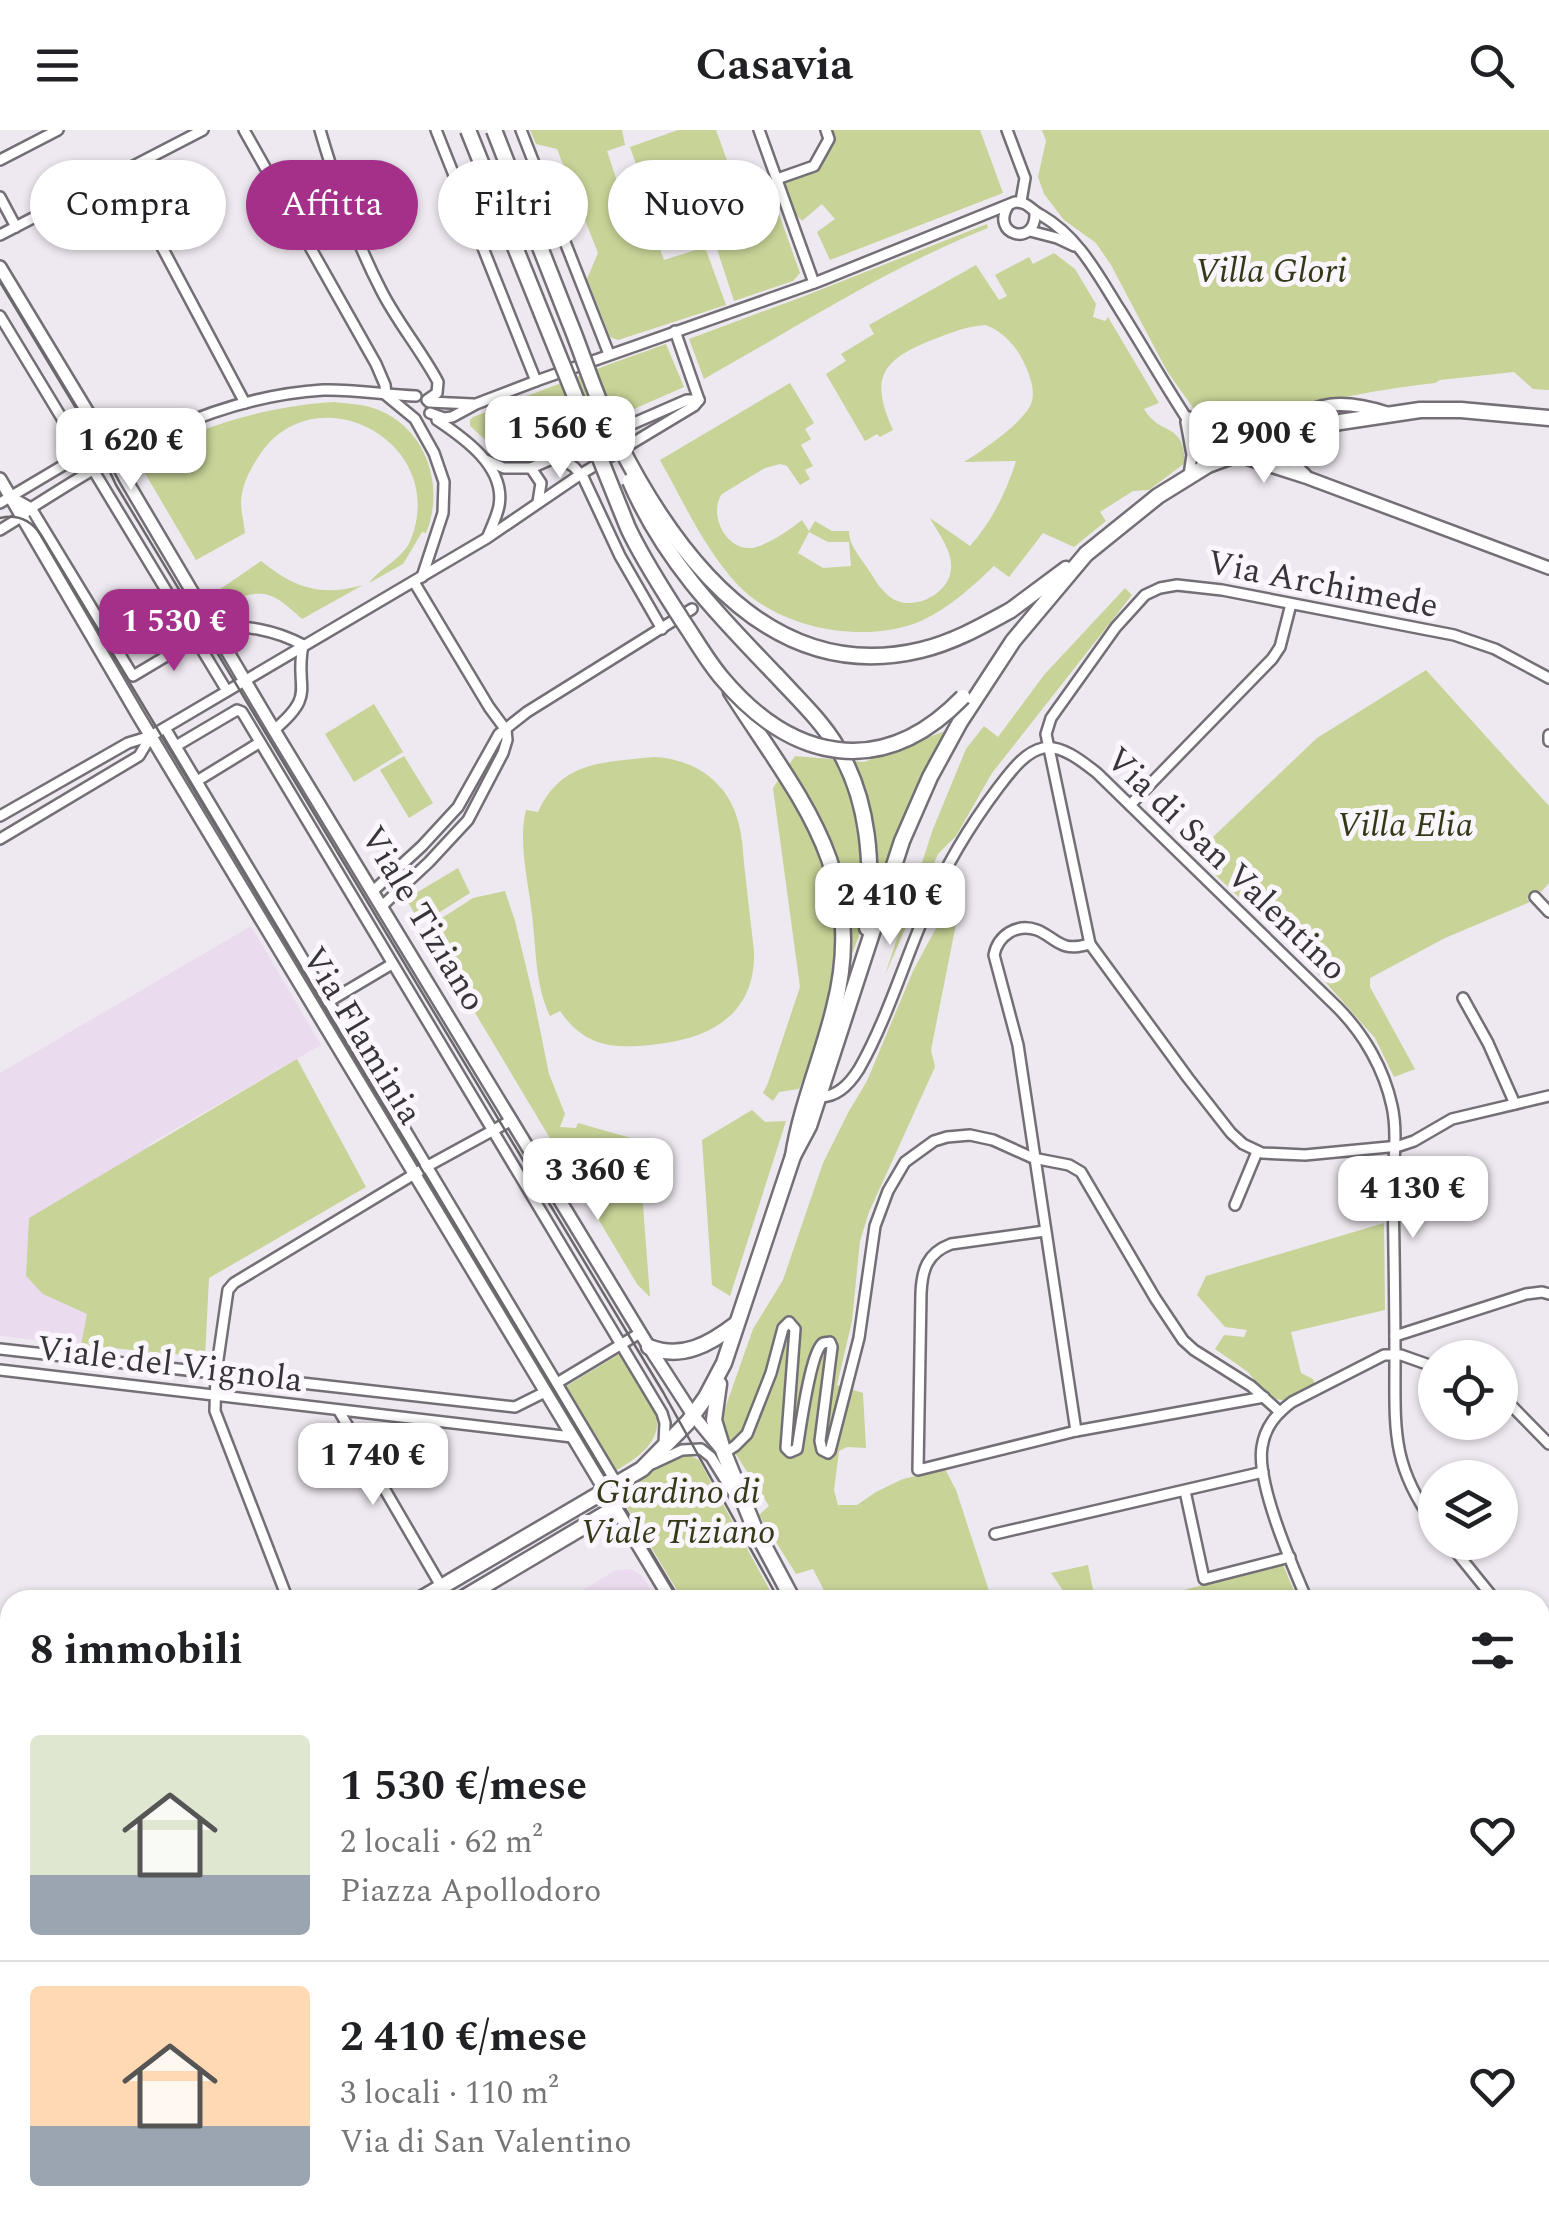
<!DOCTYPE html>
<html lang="it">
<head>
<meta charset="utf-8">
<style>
  body { margin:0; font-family:Spectral,serif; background:#f6f6f6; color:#202124; height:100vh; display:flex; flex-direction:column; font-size:38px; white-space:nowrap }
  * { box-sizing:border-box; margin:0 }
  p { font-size:32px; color:#757577 }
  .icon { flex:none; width:55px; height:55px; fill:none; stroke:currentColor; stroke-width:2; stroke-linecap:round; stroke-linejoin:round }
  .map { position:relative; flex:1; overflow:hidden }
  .sheet { position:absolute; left:0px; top:1460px; width:1550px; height:642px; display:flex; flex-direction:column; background:#fff; border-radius:30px 30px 0 0; box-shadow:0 2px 8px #0004 }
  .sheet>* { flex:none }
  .top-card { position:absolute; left:30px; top:30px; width:1000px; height:90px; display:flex; gap:20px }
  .buttons { position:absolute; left:1418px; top:1210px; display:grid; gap:20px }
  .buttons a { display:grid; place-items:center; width:100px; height:100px; border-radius:50%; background:#fff; box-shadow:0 2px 8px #0004; font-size:50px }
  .price { position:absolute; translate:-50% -85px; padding:0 22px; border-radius:20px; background:#fff; color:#222; font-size:32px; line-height:65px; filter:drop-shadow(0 2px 5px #0008) }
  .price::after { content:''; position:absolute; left:50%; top:60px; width:30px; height:22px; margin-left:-15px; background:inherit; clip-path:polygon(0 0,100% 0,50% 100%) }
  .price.on { background:#a5308a; color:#fff }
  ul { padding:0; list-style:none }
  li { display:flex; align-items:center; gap:30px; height:250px; padding:0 30px }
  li+li { border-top:2px solid #e0e0e0 }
  li span { display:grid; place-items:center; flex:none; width:280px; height:200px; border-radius:10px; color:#555 }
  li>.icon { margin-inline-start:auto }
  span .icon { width:120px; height:120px; fill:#fffc; stroke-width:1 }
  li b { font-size:42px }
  h2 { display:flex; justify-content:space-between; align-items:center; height:120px; padding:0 30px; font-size:42px }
  .pill { padding:0 35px; border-radius:45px; background:#fff; box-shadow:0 2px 8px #0004; font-size:35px; line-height:90px }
  .pill.on { background:#a5308a; color:#fff }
  header { display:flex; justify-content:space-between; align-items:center; height:130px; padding:0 30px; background:#fff; font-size:45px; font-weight:700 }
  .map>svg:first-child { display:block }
</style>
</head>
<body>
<header><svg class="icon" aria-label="menu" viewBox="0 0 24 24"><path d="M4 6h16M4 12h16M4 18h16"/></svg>Casavia<svg class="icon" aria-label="search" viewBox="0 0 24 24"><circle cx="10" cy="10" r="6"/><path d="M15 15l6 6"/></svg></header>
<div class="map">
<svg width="1549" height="2102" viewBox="0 0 1549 2102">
  <rect width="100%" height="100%" fill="#eee9f0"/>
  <g fill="#ebdbee">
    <polygon points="251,796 321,915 151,1013 43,1164 88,1184 81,1215 0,1206 0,943"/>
    <polygon points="631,1439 642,1446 657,1470 581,1470 577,1464 614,1441"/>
    <polygon points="270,2092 545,2092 551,2102 267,2102"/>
  </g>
  <g fill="#c7d397" fill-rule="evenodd">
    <polygon points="530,0 622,0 625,15 607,21 636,108 654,103 664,130 705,117 726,175 618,210 610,207 587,149 598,123 557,19 536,14"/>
    <polygon points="678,0 716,0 742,72 659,99 630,17"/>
    <polygon points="832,0 980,0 1003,63 830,130 817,102 835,89 822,74 802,91 791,79 781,51 817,40 834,7"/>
    <path d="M 1042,0 L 1549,0 L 1549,260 L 1533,259 L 1514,242 L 1440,250 L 1435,253 C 1361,261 1289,278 1217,299 L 1201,289 L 1167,241 L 1111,135 L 1096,113 L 1064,90 L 1044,64 L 1038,47 L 1046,11 Z"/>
    <polygon points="773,67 800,143 793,151 734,171 715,113 765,98 759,78"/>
    <path d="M 987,94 L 988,98 C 889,137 797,197 704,249 L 689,209 L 802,167 Z"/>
    <path d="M 1054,123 L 1075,139 L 1096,174 L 1093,187 L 1105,191 L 1108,187 L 1159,273 L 1144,279 C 1162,308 1183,290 1185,333 L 1149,360 L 1133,361 L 1100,382 L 1106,391 L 1074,417 L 1043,403 L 1009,447 L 994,436 C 972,457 949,478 921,491 C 864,515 778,499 736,453 C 704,418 683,371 660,330 L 790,253 L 814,293 L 805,299 L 811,309 L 801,315 L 813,336 L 805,340 L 810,349 L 800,355 L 787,336 L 780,334 L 765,338 L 722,364 C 708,383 725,420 751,418 C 765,417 791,399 802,390 L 809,401 L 815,391 L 832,401 L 849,401 C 849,415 858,424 866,436 C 873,446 880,460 890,467 C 911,483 949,465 951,439 C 953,421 938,403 930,388 L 970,416 C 992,391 1006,363 1016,331 L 964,332 C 983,320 1022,294 1031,274 C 1036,261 1030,246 1025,235 C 1017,217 1004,202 986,195 C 967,196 950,203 932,210 C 882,230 869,247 893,300 L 880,307 L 877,304 L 865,311 L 826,244 L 846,231 L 841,224 L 874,204 L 869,195 L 976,135 L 999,170 L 1007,166 L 995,145 L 1029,127 L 1033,134 ZM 809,402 L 828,412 L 849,412 L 851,436 L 823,438 L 798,423 Z"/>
    <polygon points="666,214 684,257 561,311 530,328 521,330 502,325 470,296 470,290 473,287 610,234"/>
    <path d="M 334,272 C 350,274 366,274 381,281 C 427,301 445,358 426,403 L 422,402 L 403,434 L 369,453 C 380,438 405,427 411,409 C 450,310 311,239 257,329 C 248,343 242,356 241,372 C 241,382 244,393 245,403 L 196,430 L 136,328 C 204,297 259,277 334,272 Z"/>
    <path d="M 261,431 C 295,458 320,467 363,455 L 302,489 C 269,458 263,459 222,473 L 216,462 Z"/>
    <polygon points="1125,458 1132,465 992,643 956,706 938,724 885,845 933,699 966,619 984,596 998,607 1044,545"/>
    <polygon points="1426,540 1549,676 1549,753 1541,762 1538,760 1527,769 1530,772 1445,808 1370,848 1370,857 1415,939 1394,947 1375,908 1304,828 1194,725 1317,608"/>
    <polygon points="374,574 403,622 354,652 325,604"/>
    <polygon points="945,601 884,742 799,959 779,962 773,971 763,963 768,953 800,857 773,658 795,626 864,632"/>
    <polygon points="404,626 433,673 409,688 380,640"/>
    <path d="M 653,627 C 694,628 730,653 739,695 C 743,710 743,727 745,742 C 748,769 751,795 754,821 C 756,883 712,908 658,914 C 617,919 586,919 560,881 L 550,886 C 535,855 536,817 532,784 C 528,750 518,712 526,680 L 538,682 C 562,630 603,633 653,627 Z"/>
    <polygon points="458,738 470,763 421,794 406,769"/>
    <polygon points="505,761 515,791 534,870 549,944 565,984 560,997 576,998 578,993 638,1010 650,1167 637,1154 425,799 473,768"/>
    <polygon points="950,772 957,789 931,920 935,937 869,1082 860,1111 852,1191 837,1255 863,1263 866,1318 847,1317 839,1321 834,1360 838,1375 857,1375 876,1362 903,1349 945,1339 956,1360 992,1470 829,1470 813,1439 796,1444 759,1385 769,1376 730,1315 722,1287 753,1199 783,1150 823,1033 849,981 867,951 913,841"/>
    <polygon points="297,929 366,1057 209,1148 205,1227 81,1215 87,1184 43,1164 26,1146 29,1088"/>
    <polygon points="752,980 765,992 786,991 730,1166 712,1155 702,1010"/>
    <polygon points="1384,1093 1385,1180 1291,1202 1301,1243 1313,1249 1315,1255 1288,1271 1269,1268 1248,1242 1215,1219 1224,1205 1244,1207 1247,1200 1225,1197 1197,1165 1206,1146"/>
    <path d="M 621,1223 L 657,1286 C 661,1313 636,1329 615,1341 L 565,1257 Z"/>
    <path d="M 689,1325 L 699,1330 L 775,1470 L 683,1470 L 626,1376 L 624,1368 C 636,1348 667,1332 689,1325 Z"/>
    <polygon points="1088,1435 1095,1470 1066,1470 1064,1462 1051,1443"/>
    <polygon points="1283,1435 1298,1470 1144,1470"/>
    <polygon points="1454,2092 1455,2095 1433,2102 1327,2102 1324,2093"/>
    <rect x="282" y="2093" width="107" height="9"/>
  </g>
  <g fill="#6de5f1">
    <polygon points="0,1696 10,1698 10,1819 0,1818"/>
    <polygon points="663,2093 792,2093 798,2102 669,2102"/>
  </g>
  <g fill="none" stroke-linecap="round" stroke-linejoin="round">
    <defs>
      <g id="minor">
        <polyline points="244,0 376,234 385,255 386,265 415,289 434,323 444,352 443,383 422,447"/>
        <path d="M 320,0 C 336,55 354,108 381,160 C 397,192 421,220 438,252 L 437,263 L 427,270"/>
        <polyline points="436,0 536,251"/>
        <polyline points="521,0 609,224"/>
        <polyline points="759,0 814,153"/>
        <polyline points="1007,0 1025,48 1021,71"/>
        <polyline points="0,30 58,0"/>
        <polyline points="122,42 245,273"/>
        <polyline points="777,49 814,36 829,9 826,0"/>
        <polyline points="0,67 16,97"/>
        <path d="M 1008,76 C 990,105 1036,118 1035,83"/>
        <polyline points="1030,101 1057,108 1074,116"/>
        <polyline points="0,105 203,0"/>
        <polyline points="0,186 227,561"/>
        <polyline points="675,201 699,270"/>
        <polyline points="429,272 473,274"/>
        <path d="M 430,283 L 444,288 L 452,287 L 476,274 L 536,251 L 817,152 L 1015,72 C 1029,72 1030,80 1041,85 C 1079,107 1098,145 1120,180 C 1145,220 1169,262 1195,301 L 1208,312 L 1233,324"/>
        <polyline points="1189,287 1219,306 1263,313"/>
        <path d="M 437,290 C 464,308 506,337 499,376 C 497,386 492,396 488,406"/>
        <polyline points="1186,292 1192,325 1189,345"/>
        <polyline points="559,327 574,337 583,347 620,426 662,499"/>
        <polyline points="486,330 504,338 531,338 687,270 699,270"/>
        <polyline points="531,338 541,353 538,372"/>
        <polyline points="13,368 31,378 133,546 195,509"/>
        <polyline points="0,373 84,323 113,326"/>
        <path d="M 0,400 L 21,387 L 31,378 C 122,320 211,267 323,260 C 354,259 385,265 416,266"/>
        <polyline points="414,452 489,577 506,600"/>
        <path d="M 212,495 C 245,496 274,499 303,515"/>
        <polyline points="1549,548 1495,519 1454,505 1222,460 1177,455 1160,458 1145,465 1116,497 1051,588 1046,604 1090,814 1188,948 1231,1003 1243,1014 1262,1023 1305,1025 1399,1016 1414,1011 1452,989 1549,966"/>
        <polyline points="165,598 617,1354"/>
        <path d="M 274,600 C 318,563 294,560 303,515"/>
        <polyline points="1549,605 1549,611"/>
        <polyline points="176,616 237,580 242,582 662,1283 665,1293 664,1314"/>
        <polyline points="197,651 259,613"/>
        <polyline points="1130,675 1272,529 1280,517 1291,474"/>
        <polyline points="0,686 128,613 151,606 487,408 581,344 694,276 699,270"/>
        <polyline points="0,709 139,626 151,606"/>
        <polyline points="373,761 422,716 458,677 499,604 527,582 692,479"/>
        <polyline points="1535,767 1549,782"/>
        <polyline points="382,776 429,732 468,690 503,623 507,610 506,600"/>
        <polyline points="1463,868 1488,913 1515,974"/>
        <polyline points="328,872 392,834"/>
        <path d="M 815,966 C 835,970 849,955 859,939 C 887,890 905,829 928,777 C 946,735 971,694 998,658 C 1009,644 1024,622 1043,618 C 1061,614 1083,632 1097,643 L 1337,877 C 1364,904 1384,939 1392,976 C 1398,1003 1393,1033 1393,1060 C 1394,1116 1395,1173 1395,1229 C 1395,1300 1391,1335 1435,1395"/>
        <polyline points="1235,1075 1257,1022"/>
        <path d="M 1045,1101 L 951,1114 C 927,1123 922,1140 921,1163 L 918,1340 L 1076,1301 L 1264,1267"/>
        <polyline points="1395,1206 1526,1164 1542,1162 1549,1164"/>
        <polyline points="0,1219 515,1277 545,1262"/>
        <polyline points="0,1240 572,1307"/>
        <polyline points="557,1253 640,1203"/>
        <polyline points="1500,1264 1549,1314"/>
        <polyline points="339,1281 441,1456"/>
        <path d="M 1076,1301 L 1018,915 L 994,825 C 998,805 1017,793 1037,800 C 1048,804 1055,813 1066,816 C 1074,818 1082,816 1090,814"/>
        <path d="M 724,1323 L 735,1316 L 747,1304 L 771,1243 L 783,1198 L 789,1192 L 795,1199 L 786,1318 L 790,1322 L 797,1319 C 800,1301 810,1225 822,1214 C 824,1212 827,1213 830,1212 L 832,1217 L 820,1311 L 822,1320 L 828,1323 L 830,1321 L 859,1208 L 875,1096 L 888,1061 L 905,1032 L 934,1011 L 947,1007 L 970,1005 L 993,1010 L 1033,1028 L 1069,1035 L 1081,1042 L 1155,1168 L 1183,1210 L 1194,1220 L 1251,1256 L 1280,1282"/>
        <polyline points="652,1334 682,1320 701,1319 711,1327 737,1369"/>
        <polyline points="1185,1361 1204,1449 1290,1427"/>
        <polyline points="995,1404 1263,1342"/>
        <polyline points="1448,1412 1495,1470"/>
        <polyline points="288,1470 215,1281 216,1243 228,1160 234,1153 426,1037 512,990"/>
        <path d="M 1307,1470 C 1292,1435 1256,1353 1262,1317 C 1265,1297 1276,1284 1292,1272 L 1384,1225 L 1401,1225 L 1435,1237"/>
        <polyline points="1540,1526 1549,1537"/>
        <polyline points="1540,1765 1549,1775"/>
        <polyline points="0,2064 10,2075"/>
        <polyline points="28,2092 38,2102"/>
        <polyline points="62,2092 72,2102"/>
        <polyline points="161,2102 164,2092"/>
        <polyline points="186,2102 188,2092"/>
        <polyline points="258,2102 261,2092"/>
        <polyline points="1512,2102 1549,2092"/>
      </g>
      <g id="tertiary">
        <polyline points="0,137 104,309 126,350 274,600 649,1217 693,1285 721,1319"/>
        <polyline points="1233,324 1308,348 1549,438"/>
        <path d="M 1305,345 C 1293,334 1287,327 1291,310 C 1301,264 1353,272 1387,283"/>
        <polyline points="0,349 138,585 671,1470"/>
        <polyline points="1540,1961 1549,1962"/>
        <polyline points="1540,2005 1549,2006"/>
        <polyline points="1540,2016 1549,2018"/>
        <polyline points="1031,2092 1031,2102"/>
        <polyline points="1044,2092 1051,2102"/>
        <polyline points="1109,2102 1134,2092"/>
      </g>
      <polyline id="secondary" points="0,1520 10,1520"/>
      <g id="primary">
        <polyline points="1011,480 1066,439"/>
        <path d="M 776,545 C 797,568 821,590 837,617 C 870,671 873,736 867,798"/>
        <polyline points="793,1026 809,996 902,711 930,647 960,592 1013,511 1086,424 1158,366 1208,335 1292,304 1340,292 1420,280 1461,280 1549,288"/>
        <path d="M 649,1217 C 682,1230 710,1214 736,1194"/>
        <polyline points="719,1254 714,1290 724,1323 754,1397 793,1470"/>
        <path d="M 419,1470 L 642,1339 L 688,1292 L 706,1267 L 724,1233 L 793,1026 C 801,975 822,928 834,878 C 869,742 798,667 731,562"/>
        <polyline points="460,1470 615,1378 617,1354"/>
        <polyline points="0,1898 10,1898"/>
        <polyline points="575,2092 581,2102"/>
        <polyline points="876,2092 881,2102"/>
        <polyline points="888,2092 894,2102"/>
        <polyline points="1098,2102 1108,2092"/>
      </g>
    </defs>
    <use href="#minor" stroke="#746f76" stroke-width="14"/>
    <use href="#tertiary" stroke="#746f76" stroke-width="16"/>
    <use href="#secondary" stroke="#746f76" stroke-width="18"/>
    <use href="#primary" stroke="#746f76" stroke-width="19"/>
    <use href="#minor" stroke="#fff" stroke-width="9"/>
    <use href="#tertiary" stroke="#fff" stroke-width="11"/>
    <use href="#secondary" stroke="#fff" stroke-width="12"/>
    <use href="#primary" stroke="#fff" stroke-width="14"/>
    <g stroke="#6b686c" stroke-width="2.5">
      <polyline points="0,152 94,308 116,355 663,1262 779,1470"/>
      <path d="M 0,388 C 18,384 31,390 41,405 L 680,1470"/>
      <polyline points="1540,2021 1549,2023"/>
      <polyline points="1047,2092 1051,2102"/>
      <polyline points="1067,2102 1081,2092"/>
      <polyline points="1106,2102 1130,2092"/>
    </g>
    <defs>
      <g id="primary-bridge">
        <path d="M 468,0 L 628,398 C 643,430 663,460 682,490 C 695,509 706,529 721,547 C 791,631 882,651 963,567"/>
        <path d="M 494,0 C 519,64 544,127 569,191 C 585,230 597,273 617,310 C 676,427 772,556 921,520 C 954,512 982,496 1011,480"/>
        <path d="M 630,351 C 664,430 717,484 776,545"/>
      </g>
    </defs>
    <use href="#primary-bridge" stroke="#746f76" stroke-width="19" stroke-linecap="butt"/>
    <use href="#primary-bridge" stroke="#fff" stroke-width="14"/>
  </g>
  <g text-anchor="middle" stroke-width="10" stroke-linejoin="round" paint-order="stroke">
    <g font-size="35" font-style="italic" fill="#343a17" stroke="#fbf6fe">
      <text x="1271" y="152">Villa Glori</text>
      <text x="1405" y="706">Villa Elia</text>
      <text x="678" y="1373">Giardino di<tspan x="678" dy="40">Viale Tiziano</tspan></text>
    </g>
    <g font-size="35" fill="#373538" stroke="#fbf6fe">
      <text transform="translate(1323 453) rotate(11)" y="12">Via Archimede</text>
      <text transform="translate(1227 733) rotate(44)" y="12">Via di San Valentino</text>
      <text transform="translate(424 788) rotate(59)" y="12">Viale Tiziano</text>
      <text transform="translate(363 905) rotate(59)" y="12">Via Flaminia</text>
      <text transform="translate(170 1233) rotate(7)" y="12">Viale del Vignola</text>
    </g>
  </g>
</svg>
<div class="buttons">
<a><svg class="icon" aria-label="locate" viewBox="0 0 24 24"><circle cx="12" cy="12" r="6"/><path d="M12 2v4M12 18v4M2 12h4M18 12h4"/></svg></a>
<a><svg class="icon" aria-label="layers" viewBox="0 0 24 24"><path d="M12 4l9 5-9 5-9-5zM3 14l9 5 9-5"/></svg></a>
</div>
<b class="price" style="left:560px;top:351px">1 560 €</b>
<b class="price" style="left:1264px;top:356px">2 900 €</b>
<b class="price" style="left:131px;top:363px">1 620 €</b>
<b class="price on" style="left:174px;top:544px">1 530 €</b>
<b class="price" style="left:890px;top:818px">2 410 €</b>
<b class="price" style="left:598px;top:1093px">3 360 €</b>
<b class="price" style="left:1413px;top:1111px">4 130 €</b>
<b class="price" style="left:373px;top:1378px">1 740 €</b>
<div class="top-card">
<a class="pill">Compra</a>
<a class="pill on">Affitta</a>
<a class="pill">Filtri</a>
<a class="pill">Nuovo</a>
</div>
<section class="sheet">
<h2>8 immobili<svg class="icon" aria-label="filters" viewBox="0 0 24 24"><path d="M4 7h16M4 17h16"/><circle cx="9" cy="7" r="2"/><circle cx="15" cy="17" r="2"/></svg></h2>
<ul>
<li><span style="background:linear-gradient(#dfe7d0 70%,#9aa5b1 0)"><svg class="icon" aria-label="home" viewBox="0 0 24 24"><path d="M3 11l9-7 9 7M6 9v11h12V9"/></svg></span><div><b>1 530 €/mese</b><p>2 locali · 62 m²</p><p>Piazza Apollodoro</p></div><svg class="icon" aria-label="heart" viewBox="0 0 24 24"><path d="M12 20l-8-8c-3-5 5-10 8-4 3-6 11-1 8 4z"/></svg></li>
<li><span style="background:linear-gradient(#ffd9b3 70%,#9aa5b1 0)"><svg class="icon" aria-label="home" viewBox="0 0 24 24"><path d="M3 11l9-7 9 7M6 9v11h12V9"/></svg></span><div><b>2 410 €/mese</b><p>3 locali · 110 m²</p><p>Via di San Valentino</p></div><svg class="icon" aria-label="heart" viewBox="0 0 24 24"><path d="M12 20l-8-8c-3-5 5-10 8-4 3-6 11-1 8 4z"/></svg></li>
</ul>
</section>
</div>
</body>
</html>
